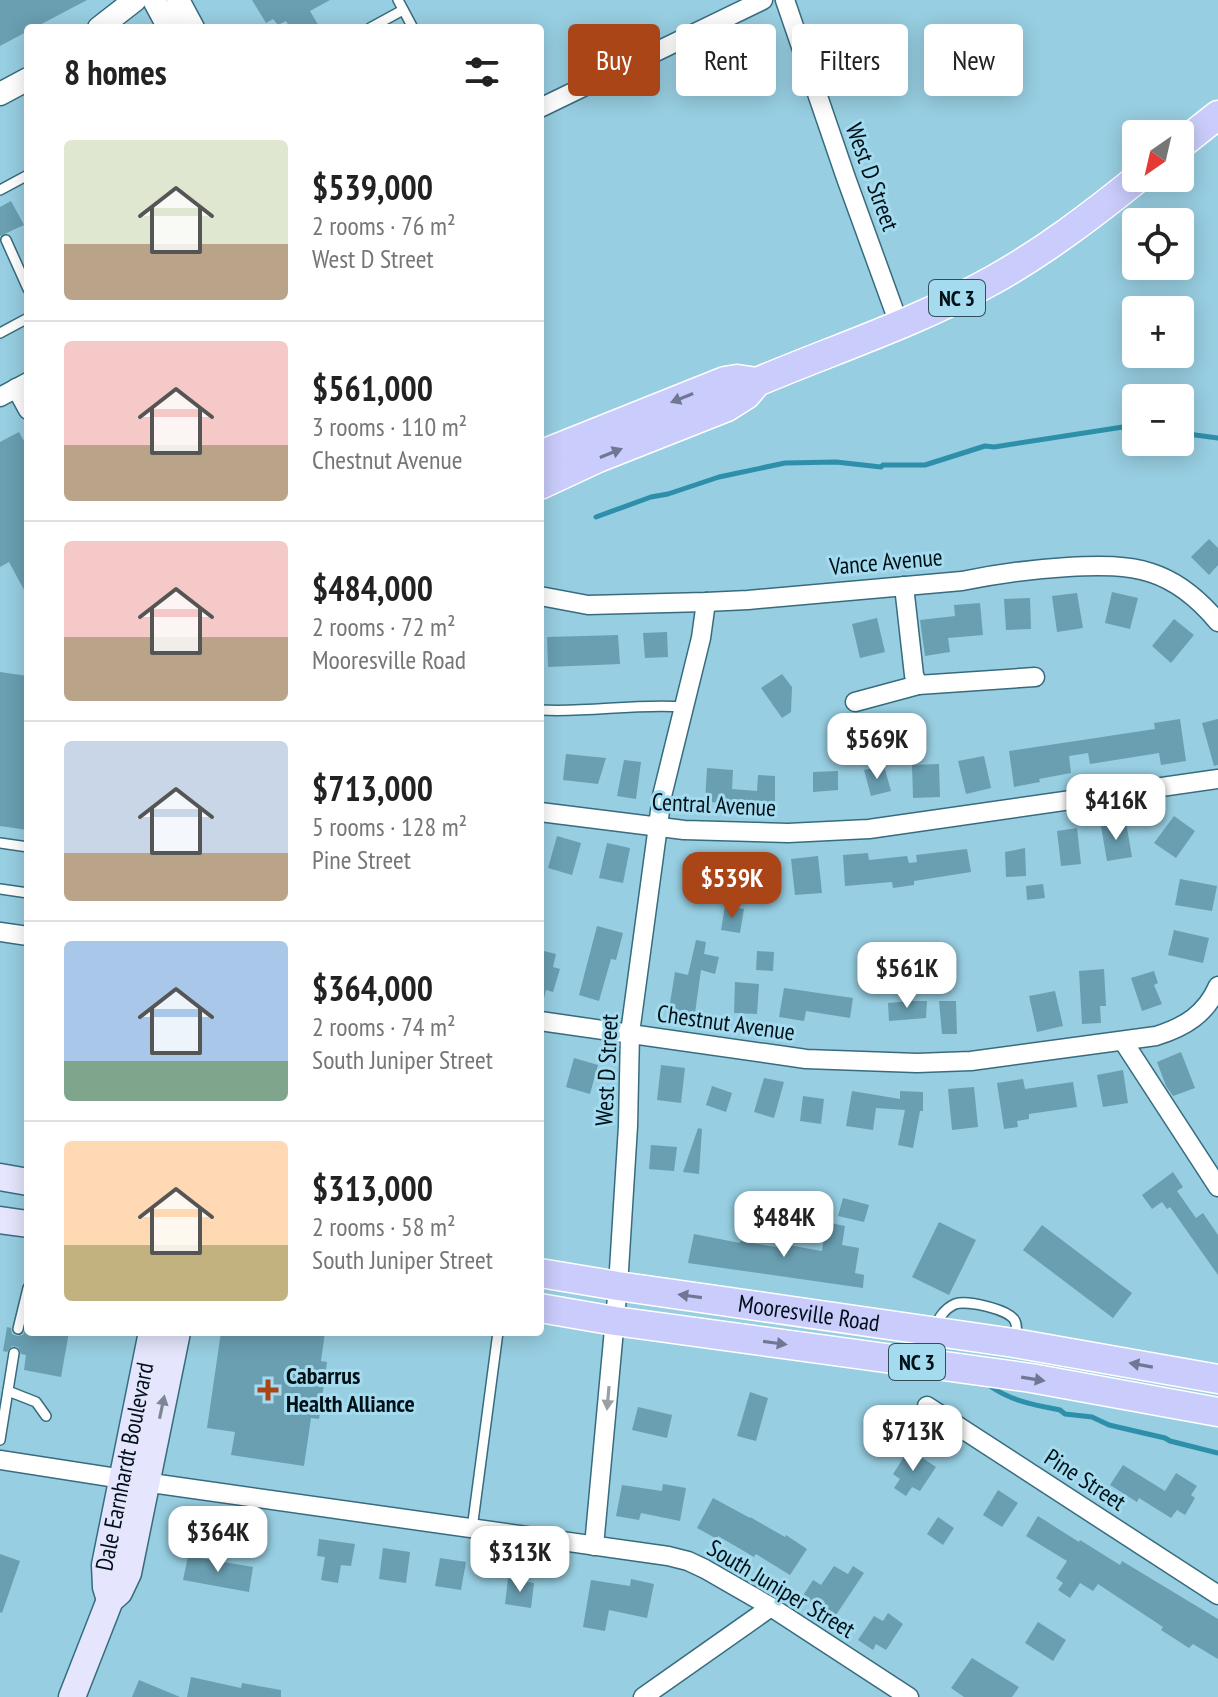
<!DOCTYPE html>
<html lang="en">
<head>
<meta charset="utf-8">
<style>
  body { margin:0; font-family:"PT Sans Narrow",sans-serif; background:#f2f2f2; color:#222; height:100vh; display:flex; flex-direction:column; font-size:30px; white-space:nowrap }
  * { box-sizing:border-box; margin:0 }
  p { font-size:26px; color:#767676 }
  .icon { flex:none; width:44px; height:44px; fill:none; stroke:currentColor; stroke-width:2; stroke-linecap:round; stroke-linejoin:round }
  .map { position:relative; flex:1; overflow:hidden }
  .side { position:absolute; left:24px; top:24px; width:520px; height:1312px; display:flex; flex-direction:column; background:#fff; border-radius:8px; box-shadow:0 4px 20px #0003 }
  .side>* { flex:none }
  .top-card { position:absolute; left:568px; top:24px; width:530px; height:72px; display:flex; gap:16px }
  .needle { width:52px; rotate:214deg }
  .buttons { position:absolute; left:1122px; top:120px; display:grid; gap:16px }
  .buttons a { display:grid; place-items:center; width:72px; height:72px; border-radius:8px; background:#fff; box-shadow:0 4px 20px #0003; font-size:40px }
  .price { position:absolute; translate:-50% -68px; padding:0 18px; border-radius:16px; background:#fff; color:#222; font-size:26px; line-height:52px; filter:drop-shadow(0 2px 4px #0008) }
  .price::after { content:''; position:absolute; left:50%; top:48px; width:24px; height:18px; margin-left:-12px; background:inherit; clip-path:polygon(0 0,100% 0,50% 100%) }
  .price.current { background:#aa4518; color:#fff }
  ul { padding:0; list-style:none }
  li { display:flex; align-items:center; gap:24px; height:200px; padding:0 40px }
  li+li { border-top:2px solid #e0e0e0 }
  li span { display:grid; place-items:center; flex:none; width:224px; height:160px; border-radius:8px; color:#555 }
  li>.icon { margin-inline-start:auto }
  span .icon { width:96px; height:96px; fill:#fffc; stroke-width:1 }
  li b { font-size:34px }
  h2 { display:flex; justify-content:space-between; align-items:center; height:96px; padding:0 40px; font-size:34px }
  .pill { padding:0 28px; border-radius:8px; background:#fff; box-shadow:0 4px 20px #0003; font-size:28px; line-height:72px }
  .pill.current { background:#aa4518; color:#fff }
  .map>svg:first-child { display:block }
</style>
</head>
<body>
<div class="map">
<svg width="1218" height="1697" viewBox="0 0 1218 1697">
  <rect width="100%" height="100%" fill="#97cee1"/>
  <g fill="none" stroke-linecap="round" stroke-linejoin="round">
    <g stroke="#2e8fab" stroke-width="5">
      <polyline points="1180,433 1218,438"/>
      <polyline points="596,517 651,497 668,494 719,477 785,463 836,462 881,467 883,465 925,465 985,446 994,447 1123,427 1136,427"/>
      <path d="M 990,1386 C 1011,1401 1035,1405 1060,1410 L 1065,1414 L 1092,1417 L 1109,1425 L 1165,1438 L 1170,1441 L 1218,1453"/>
    </g>
  </g>
  <g fill="#699fb1">
    <polygon points="0,0 87,0 34,28 28,28 28,31 0,46"/>
    <polygon points="252,0 330,0 310,11 320,28 290,28 286,21 278,25 273,19 266,23"/>
    <polygon points="11,201 24,225 0,236 0,207"/>
    <polygon points="19,432 28,448 28,597 9,562 0,567 0,442"/>
    <polygon points="1209,539 1218,548 1218,565 1209,575 1191,557"/>
    <polygon points="1112,592 1138,598 1130,629 1105,623"/>
    <polygon points="1077,593 1083,628 1057,632 1052,596"/>
    <polygon points="1030,598 1031,629 1006,630 1004,599"/>
    <polygon points="980,603 983,635 948,638 950,652 925,656 920,620 955,616 954,605"/>
    <polygon points="877,618 885,652 860,658 852,624"/>
    <polygon points="1174,619 1194,635 1171,663 1152,646"/>
    <polygon points="667,632 668,657 645,658 643,633"/>
    <polygon points="618,635 620,664 548,667 547,637"/>
    <polygon points="0,672 28,676 28,830 0,826"/>
    <polygon points="782,674 792,687 791,712 782,718 761,688"/>
    <polygon points="1180,719 1186,761 1161,765 1159,753 1090,764 1088,753 1069,756 1071,773 1039,779 1040,782 1014,787 1009,751 1155,729 1154,723"/>
    <polygon points="1218,719 1218,765 1214,766 1202,723"/>
    <polygon points="566,754 606,758 598,784 563,780"/>
    <polygon points="984,756 991,788 966,794 958,761"/>
    <polygon points="624,760 641,762 636,799 617,796"/>
    <polygon points="939,764 940,797 913,798 912,765"/>
    <polygon points="884,766 891,791 871,796 864,770"/>
    <polygon points="707,768 733,770 732,789 757,791 758,775 775,776 775,804 705,802"/>
    <polygon points="838,771 838,790 813,792 813,772"/>
    <polygon points="1174,816 1195,831 1176,858 1154,843"/>
    <polygon points="1126,822 1132,857 1107,861 1101,826"/>
    <polygon points="1077,828 1081,864 1061,866 1057,831"/>
    <polygon points="557,836 581,843 572,875 548,868"/>
    <polygon points="607,843 630,848 623,883 599,878"/>
    <polygon points="1025,848 1026,876 1006,877 1005,852"/>
    <polygon points="967,849 971,872 914,881 914,885 893,888 892,882 845,886 843,855 868,853 869,860 907,856 909,863 917,862 916,855"/>
    <polygon points="689,854 715,856 712,891 687,889"/>
    <polygon points="745,856 768,858 766,890 742,887"/>
    <polygon points="818,856 822,893 795,895 791,859"/>
    <polygon points="1180,879 1217,886 1212,911 1175,905"/>
    <polygon points="1043,884 1045,898 1027,900 1026,886"/>
    <polygon points="725,906 744,909 740,933 721,930"/>
    <polygon points="597,926 623,933 616,960 611,959 599,1001 579,995"/>
    <polygon points="1174,930 1209,938 1203,963 1168,955"/>
    <polygon points="696,940 706,942 704,954 719,957 715,974 701,970 695,1013 669,1009 675,972 688,975"/>
    <polygon points="891,944 915,944 915,965 890,964"/>
    <polygon points="540,950 556,954 553,967 560,969 553,992 546,990 544,998 540,997"/>
    <polygon points="757,951 774,952 773,971 756,970"/>
    <polygon points="1104,969 1106,1006 1100,1006 1101,1023 1082,1024 1079,971"/>
    <polygon points="1154,971 1158,983 1154,985 1162,1004 1142,1011 1131,978"/>
    <polygon points="735,982 759,984 757,1014 734,1013"/>
    <polygon points="784,988 853,998 850,1018 806,1011 804,1021 779,1017"/>
    <polygon points="1055,991 1063,1026 1037,1032 1029,996"/>
    <polygon points="909,1001 927,1001 926,1018 889,1021 888,1003"/>
    <polygon points="939,1001 956,1001 957,1034 942,1034"/>
    <polygon points="1181,1052 1195,1088 1173,1096 1166,1086 1157,1062"/>
    <polygon points="574,1058 598,1065 590,1094 566,1087"/>
    <polygon points="661,1065 685,1068 681,1103 657,1100"/>
    <polygon points="1123,1070 1128,1103 1103,1107 1097,1075"/>
    <polygon points="764,1078 784,1082 774,1118 754,1112"/>
    <polygon points="1023,1079 1025,1089 1073,1082 1077,1107 1029,1114 1029,1119 1017,1121 1018,1127 1004,1129 997,1083"/>
    <polygon points="712,1086 732,1093 726,1112 706,1105"/>
    <polygon points="974,1087 978,1127 952,1130 948,1089"/>
    <polygon points="852,1091 900,1099 900,1091 923,1092 923,1111 920,1111 913,1148 898,1145 905,1110 876,1108 873,1130 846,1126"/>
    <polygon points="803,1096 824,1099 821,1124 800,1121"/>
    <polygon points="698,1128 702,1129 699,1174 683,1172"/>
    <polygon points="651,1145 677,1147 674,1171 649,1169"/>
    <polygon points="1173,1172 1183,1187 1177,1191 1196,1218 1203,1213 1218,1235 1218,1275 1170,1207 1167,1209 1162,1202 1152,1209 1142,1195"/>
    <polygon points="843,1198 869,1205 864,1222 838,1216"/>
    <polygon points="826,1222 845,1226 842,1245 859,1248 855,1273 864,1275 863,1288 688,1263 694,1234 740,1243 740,1241 788,1249 788,1245 822,1251"/>
    <polygon points="939,1222 976,1240 949,1295 912,1277"/>
    <polygon points="1042,1225 1132,1293 1113,1318 1023,1250"/>
    <polygon points="7,1327 11,1328 12,1334 17,1336 23,1335 25,1330 28,1332 69,1332 61,1377 24,1370 26,1355 21,1354 18,1347 12,1346 7,1352 3,1351"/>
    <polygon points="221,1332 325,1332 321,1361 327,1362 319,1419 311,1418 304,1466 231,1455 235,1432 207,1428"/>
    <polygon points="750,1392 768,1398 756,1441 737,1436"/>
    <polygon points="638,1407 672,1415 667,1438 632,1430"/>
    <polygon points="909,1449 936,1467 920,1491 912,1487 906,1496 894,1488 900,1479 893,1474"/>
    <polygon points="1123,1465 1165,1491 1176,1473 1197,1486 1191,1495 1195,1498 1185,1515 1177,1510 1171,1518 1139,1498 1137,1502 1110,1485"/>
    <polygon points="663,1484 686,1488 680,1521 641,1513 639,1520 616,1516 622,1485 662,1491"/>
    <polygon points="998,1490 1018,1503 1002,1527 983,1515"/>
    <polygon points="713,1498 750,1518 750,1517 785,1537 786,1535 807,1549 790,1575 756,1554 754,1557 718,1536 717,1539 697,1528"/>
    <polygon points="1038,1516 1079,1542 1080,1540 1120,1565 1122,1561 1218,1619 1218,1659 1193,1644 1189,1648 1161,1630 1163,1627 1098,1584 1093,1591 1080,1583 1070,1598 1058,1590 1063,1583 1056,1578 1067,1561 1026,1536"/>
    <polygon points="938,1517 954,1528 943,1545 927,1534"/>
    <polygon points="319,1539 355,1544 351,1566 341,1565 338,1583 321,1580 325,1557 317,1556"/>
    <polygon points="383,1548 410,1552 406,1583 379,1579"/>
    <polygon points="0,1554 20,1561 2,1613 0,1612"/>
    <polygon points="188,1556 253,1567 249,1592 183,1580"/>
    <polygon points="440,1558 466,1562 461,1590 435,1586"/>
    <polygon points="834,1566 848,1574 853,1566 864,1573 834,1618 802,1597 813,1580 821,1585"/>
    <polygon points="508,1579 534,1583 531,1608 505,1604"/>
    <polygon points="631,1579 654,1584 647,1618 609,1610 605,1631 583,1627 591,1580 630,1586"/>
    <polygon points="888,1613 903,1624 886,1650 876,1644 873,1650 858,1640 874,1616 883,1621"/>
    <polygon points="1038,1622 1066,1640 1053,1661 1025,1643"/>
    <polygon points="972,1658 1019,1687 1012,1697 964,1697 951,1688"/>
    <polygon points="191,1677 241,1688 242,1683 281,1690 281,1697 187,1697"/>
    <polygon points="139,1680 180,1697 132,1697"/>
  </g>
  <g fill="none" stroke-linecap="round" stroke-linejoin="round">
    <defs>
      <g id="service">
        <polyline points="398,0 413,28"/>
        <polyline points="370,28 403,10"/>
        <polyline points="0,190 28,175"/>
        <polyline points="6,240 28,289"/>
        <polyline points="0,333 28,318"/>
        <path d="M 540,710 C 588,713 636,703 684,707"/>
        <polyline points="0,843 28,847"/>
        <polyline points="0,889 28,893"/>
        <path d="M 934,1328 C 939,1318 944,1309 955,1304 C 967,1300 1009,1309 1015,1321 C 1018,1327 1016,1333 1015,1340"/>
        <polyline points="18,1329 28,1288"/>
        <polyline points="8,1391 36,1402 46,1416"/>
        <polyline points="0,1440 14,1353"/>
        <polyline points="472,1529 498,1332"/>
      </g>
      <g id="minor">
        <polyline points="785,0 846,178 899,324"/>
        <polyline points="540,108 763,0"/>
        <polyline points="16,388 28,410"/>
        <polyline points="0,397 28,382"/>
        <polyline points="904,586 914,675 918,685 1035,677"/>
        <path d="M 540,596 L 588,605 L 706,602 L 748,600 L 962,581 C 997,574 1032,569 1068,567 C 1134,563 1173,568 1218,622"/>
        <polyline points="855,702 918,685"/>
        <polyline points="540,812 684,830 788,833 869,829 1218,779"/>
        <polyline points="0,932 28,936"/>
        <path d="M 540,1021 L 806,1059 L 917,1063 L 971,1061 L 1156,1036 C 1185,1027 1206,1014 1218,986"/>
        <polyline points="1123,1041 1218,1187"/>
        <polyline points="927,1406 1218,1595"/>
        <polyline points="0,1460 123,1479 668,1556 688,1561 705,1569 771,1607 909,1697"/>
        <polyline points="594,1546 618,1286 628,1126 630,1033 662,796 701,638 706,602"/>
        <polyline points="643,1697 771,1607"/>
      </g>
      <g id="tertiary">
        <polyline points="154,0 169,28"/>
        <polyline points="178,0 193,28"/>
        <polyline points="99,28 135,0"/>
        <polyline points="0,94 28,79"/>
      </g>
      <g id="secondary">
        <polyline points="0,1177 28,1182"/>
        <polyline points="0,1220 28,1224"/>
        <path id="s1" d="M 110,1600 L 106,1587 L 105,1565 L 152,1332"/>
        <polyline points="72,1697 110,1600 119,1592 128,1573 177,1332"/>
      </g>
      <g id="primary">
        <polyline points="1180,145 1218,115"/>
        <polyline points="540,455 725,381 737,379 757,382"/>
        <path d="M 540,485 L 598,458 L 727,407 L 746,395 L 757,382 C 835,349 918,322 993,280 C 1045,251 1092,215 1138,178"/>
        <path id="s2" d="M 540,1273 L 618,1286 L 1014,1343 L 1218,1379"/>
        <polyline points="540,1308 615,1321 1031,1378 1218,1412"/>
      </g>
    </defs>
    <use href="#service" stroke="#376c7e" stroke-width="12"/>
    <use href="#minor" stroke="#376c7e" stroke-width="21"/>
    <use href="#tertiary" stroke="#376c7e" stroke-width="25"/>
    <use href="#secondary" stroke="#376c7e" stroke-width="29"/>
    <use href="#primary" stroke="#fff" stroke-width="31"/>
    <polyline stroke="#587e8c" stroke-width="3" stroke-dasharray="6 4" stroke-linecap="butt" points="26,140 28,144"/>
    <use href="#service" stroke="#fff" stroke-width="9"/>
    <use href="#minor" stroke="#fff" stroke-width="18"/>
    <use href="#tertiary" stroke="#fff" stroke-width="22"/>
    <use href="#secondary" stroke="#e5e6fd" stroke-width="26"/>
    <use href="#primary" stroke="#caccfb" stroke-width="28"/>
  </g>
  <defs><path id="oneway-solid" d="M-6-.8H1V-3.2L6.5 0L1 3.2V.8H-6Z" transform="scale(2)"/></defs>
  <g fill="#6f7794">
    <use href="#oneway-solid" transform="translate(682 398) rotate(158)"/>
    <use href="#oneway-solid" transform="translate(611 453) rotate(-22)"/>
    <use href="#oneway-solid" transform="translate(690 1296) rotate(-172)"/>
    <use href="#oneway-solid" transform="translate(775 1343) rotate(8)"/>
    <use href="#oneway-solid" transform="translate(1141 1365) rotate(-170)"/>
    <use href="#oneway-solid" transform="translate(1033 1379) rotate(9)"/>
  </g>
  <use fill="#999fa2" href="#oneway-solid" transform="translate(608 1398) rotate(95)"/>
  <use fill="#7e8696" href="#oneway-solid" transform="translate(162 1407) rotate(-78)"/>
  <path fill="#aa4518" stroke="#a4dbef" stroke-width="3" d="M264 1378h8v8h8v8h-8v8h-8v-8h-8v-8h8z"/>
  <g text-anchor="middle" stroke-width="6" stroke-linejoin="round" paint-order="stroke">
    <g fill="#a4dbef" stroke="#314d58" stroke-width="2">
      <rect x="929" y="280" width="56" height="36" rx="6"/>
      <rect x="889" y="1344" width="56" height="36" rx="6"/>
    </g>
    <g font-size="22" font-weight="bold" fill="#001017">
      <text x="957" y="306">NC 3</text>
      <text x="917" y="1370">NC 3</text>
    </g>
    <g font-size="24" fill="#001017" stroke="#a4dbef">
      <text transform="translate(872 177) rotate(70)" y="8">West D Street</text>
      <text transform="translate(886 562) rotate(-5)" y="8">Vance Avenue</text>
      <text transform="translate(714 805) rotate(3)" y="8">Central Avenue</text>
      <text transform="translate(726 1023) rotate(8)" y="8">Chestnut Avenue</text>
      <text transform="translate(607 1070) rotate(-87)" y="8">West D Street</text>
      <text dy="8" stroke="none"><textPath href="#s2" startOffset="272">Mooresville Road</textPath></text>
      <text dy="8" stroke="none"><textPath href="#s1" startOffset="136">Dale Earnhardt Boulevard</textPath></text>
      <text transform="translate(1085 1480) rotate(33)" y="8">Pine Street</text>
      <text transform="translate(781 1589) rotate(31)" y="8">South Juniper Street</text>
    </g>
    <g font-size="24" font-weight="bold" fill="#001017" stroke="#a4dbef" text-anchor="start">
      <text x="286" y="1384">Cabarrus<tspan x="286" dy="28">Health Alliance</tspan></text>
    </g>
  </g>
</svg>
<div class="buttons">
<a><svg class="needle" viewBox="-14 -14 28 28"><path d="M0-13l5 13h-10z" fill="#e53935"/><path d="M0 13l5-13h-10z" fill="#767676"/></svg></a>
<a><svg class="icon" aria-label="locate" viewBox="0 0 24 24"><circle cx="12" cy="12" r="6"/><path d="M12 2v4M12 18v4M2 12h4M18 12h4"/></svg></a>
<a>+</a>
<a>−</a>
</div>
<b class="price" style="left:877px;top:781px">$569K</b>
<b class="price" style="left:1116px;top:842px">$416K</b>
<b class="price current" style="left:732px;top:920px">$539K</b>
<b class="price" style="left:907px;top:1010px">$561K</b>
<b class="price" style="left:784px;top:1259px">$484K</b>
<b class="price" style="left:913px;top:1473px">$713K</b>
<b class="price" style="left:218px;top:1574px">$364K</b>
<b class="price" style="left:520px;top:1594px">$313K</b>
<div class="top-card">
<a class="pill current">Buy</a>
<a class="pill">Rent</a>
<a class="pill">Filters</a>
<a class="pill">New</a>
</div>
<section class="side">
<h2>8 homes<svg class="icon" aria-label="filters" viewBox="0 0 24 24"><path d="M4 7h16M4 17h16"/><circle cx="9" cy="7" r="2"/><circle cx="15" cy="17" r="2"/></svg></h2>
<ul>
<li><span style="background:linear-gradient(#dfe7d0 65%,#b9a48a 0)"><svg class="icon" aria-label="home" viewBox="0 0 24 24"><path d="M3 11l9-7 9 7M6 9v11h12V9"/></svg></span><div><b>$539,000</b><p>2 rooms · 76 m²</p><p>West D Street</p></div></li>
<li><span style="background:linear-gradient(#f6c9c9 65%,#b9a48a 0)"><svg class="icon" aria-label="home" viewBox="0 0 24 24"><path d="M3 11l9-7 9 7M6 9v11h12V9"/></svg></span><div><b>$561,000</b><p>3 rooms · 110 m²</p><p>Chestnut Avenue</p></div></li>
<li><span style="background:linear-gradient(#f6c9c9 60%,#b9a48a 0)"><svg class="icon" aria-label="home" viewBox="0 0 24 24"><path d="M3 11l9-7 9 7M6 9v11h12V9"/></svg></span><div><b>$484,000</b><p>2 rooms · 72 m²</p><p>Mooresville Road</p></div></li>
<li><span style="background:linear-gradient(#c9d6e8 70%,#b9a48a 0)"><svg class="icon" aria-label="home" viewBox="0 0 24 24"><path d="M3 11l9-7 9 7M6 9v11h12V9"/></svg></span><div><b>$713,000</b><p>5 rooms · 128 m²</p><p>Pine Street</p></div></li>
<li><span style="background:linear-gradient(#a9c7e8 75%,#7fa58c 0)"><svg class="icon" aria-label="home" viewBox="0 0 24 24"><path d="M3 11l9-7 9 7M6 9v11h12V9"/></svg></span><div><b>$364,000</b><p>2 rooms · 74 m²</p><p>South Juniper Street</p></div></li>
<li><span style="background:linear-gradient(#ffd9b3 65%,#c2b280 0)"><svg class="icon" aria-label="home" viewBox="0 0 24 24"><path d="M3 11l9-7 9 7M6 9v11h12V9"/></svg></span><div><b>$313,000</b><p>2 rooms · 58 m²</p><p>South Juniper Street</p></div></li>
</ul>
</section>
</div>
</body>
</html>
